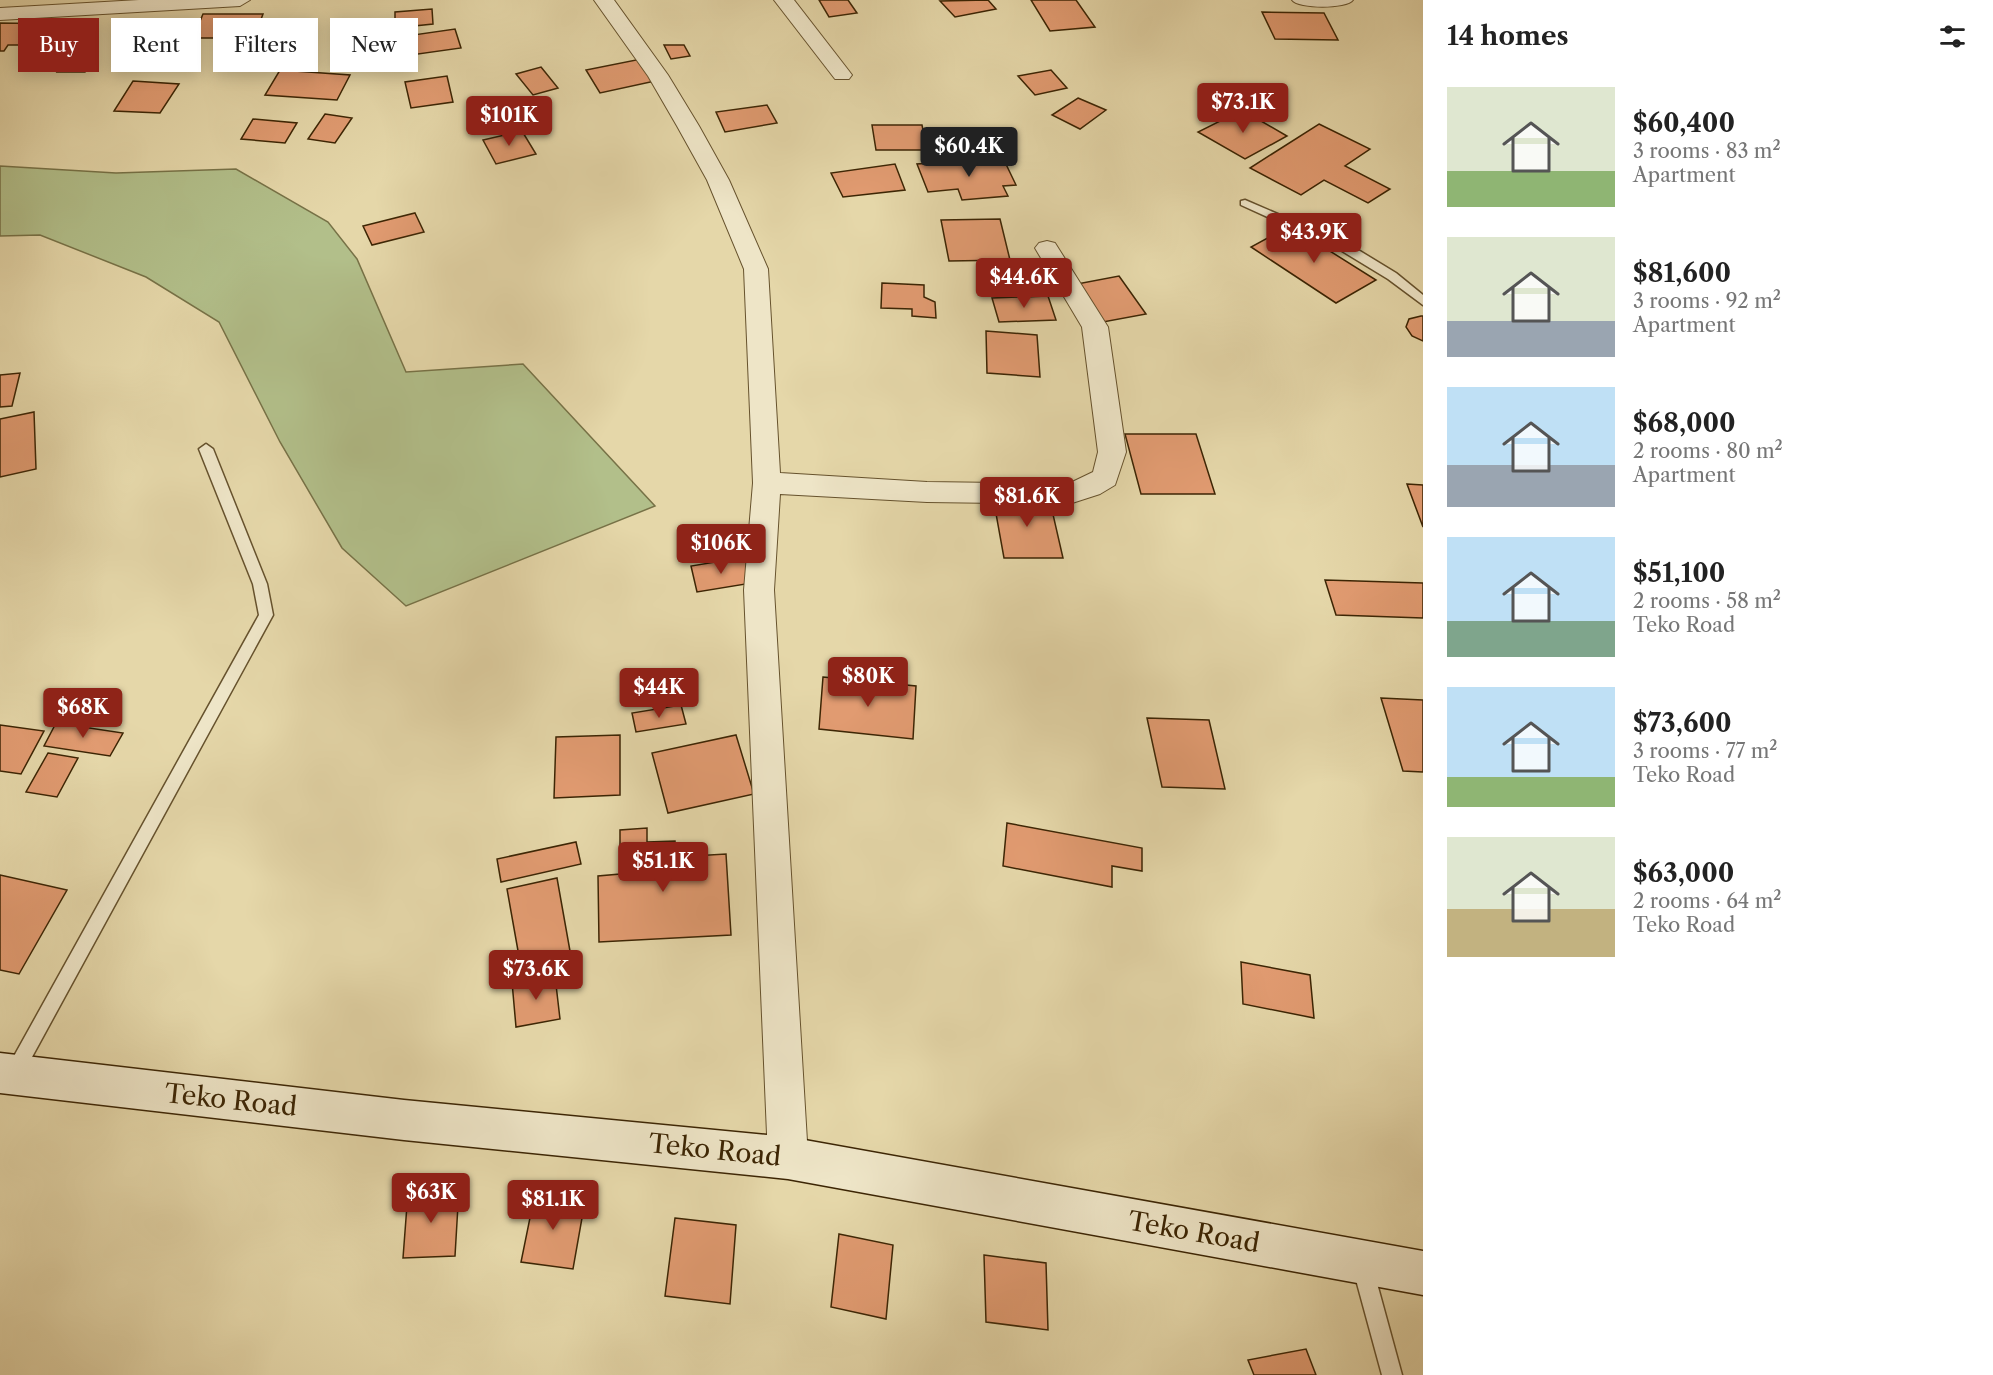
<!DOCTYPE html>
<html lang="en">
<head>
<meta charset="utf-8">
<style>
  body { margin:0; font-family:"Libre Caslon Text",serif; background:#f2f2f2; color:#222; height:100vh; display:flex; flex-direction:column; font-size:22px; white-space:nowrap }
  * { box-sizing:border-box; margin:0 }
  p { font-size:20px; color:#767676 }
  .icon { flex:none; width:33px; height:33px; fill:none; stroke:currentColor; stroke-width:2; stroke-linecap:round; stroke-linejoin:round }
  .map { position:relative; flex:1; overflow:hidden }
  .details { display:flex; flex-direction:column; background:#fff; width:570px }
  .details>* { flex:none }
  .banner { position:absolute; left:18px; top:18px; width:570px; height:54px; display:flex; gap:12px }
  .price { position:absolute; translate:-50% -51px; padding:0 14px; border-radius:6px; background:#8f2418; color:#fff; font-size:20px; line-height:39px; filter:drop-shadow(0 2px 3px #0008) }
  .price::after { content:''; position:absolute; left:50%; top:36px; width:18px; height:14px; margin-left:-9px; background:inherit; clip-path:polygon(0 0,100% 0,50% 100%) }
  .price.selected { background:#222; color:#fff }
  ul { padding:0; list-style:none }
  li { display:flex; align-items:center; gap:18px; height:150px; padding:0 24px }
  li span { display:grid; place-items:center; flex:none; width:168px; height:120px; border-radius:0px; color:#555 }
  li>.icon { margin-inline-start:auto }
  span .icon { width:72px; height:72px; fill:#fffc; stroke-width:1 }
  li b { font-size:26px }
  h2 { display:flex; justify-content:space-between; align-items:center; height:72px; padding:0 24px; font-size:26px }
  .chip { padding:0 21px; border-radius:0px; background:#fff; box-shadow:0 3px 15px #0003; font-size:21px; line-height:54px }
  .chip.selected { background:#8f2418; color:#fff }
  main { display:flex; flex:1; min-height:0 }
  .map>svg:first-child { display:block }
</style>
</head>
<body>
<main>
<div class="map">
<svg width="1423" height="1375" viewBox="0 0 1423 1375">
  <rect width="100%" height="100%" fill="#e5d7a9"/>
  <filter id="stains"><feTurbulence type="fractalNoise" baseFrequency=".00333" numOctaves="4"/><feColorMatrix values="0 0 0 0 .2 0 0 0 0 .09 0 0 0 0 .02 0 0 0 .5 -.17"/></filter>
  <radialGradient id="worn" r=".72"><stop offset=".6" stop-color="#630" stop-opacity="0"/><stop offset="1" stop-color="#630" stop-opacity=".3"/></radialGradient>
  <polygon fill="#b2bf8a" stroke="#777247" stroke-width="1.5" points="0,166 116,173 236,169 328,222 357,259 406,372 523,364 655,506 406,606 342,548 280,442 219,322 146,277 40,235 0,236"/>
  <g fill="#e19b71" stroke="#3c2504" stroke-width="1.5">
    <polygon points="819,0 848,0 857,13 829,17"/>
    <polygon points="988,0 996,9 955,17 940,1"/>
    <polygon points="1031,0 1076,0 1095,27 1050,31"/>
    <polygon points="432,9 433,24 395,28 395,12"/>
    <polygon points="1262,12 1324,13 1338,40 1275,39"/>
    <polygon points="203,14 263,14 254,38 193,38"/>
    <polygon points="0,23 60,24 46,45 8,45 4,51 0,51"/>
    <polygon points="455,29 461,48 411,55 406,36"/>
    <polygon points="664,45 684,45 690,56 671,59"/>
    <polygon points="245,49 263,49 256,67 238,67"/>
    <polygon points="68,53 96,54 85,72 57,72"/>
    <polygon points="641,59 655,81 600,93 586,70"/>
    <polygon points="541,67 558,88 533,95 516,74"/>
    <polygon points="280,70 350,75 337,100 265,95"/>
    <polygon points="1051,70 1067,88 1035,95 1018,76"/>
    <polygon points="447,76 453,102 411,108 405,82"/>
    <polygon points="133,81 179,84 160,113 114,111"/>
    <polygon points="1078,98 1106,110 1080,129 1052,115"/>
    <polygon points="767,105 777,123 725,132 716,112"/>
    <polygon points="1242,110 1287,136 1245,159 1198,132"/>
    <polygon points="325,114 352,118 335,143 308,139"/>
    <polygon points="253,119 297,123 285,143 241,139"/>
    <polygon points="1319,124 1370,149 1345,166 1390,189 1368,203 1324,180 1301,195 1250,168"/>
    <polygon points="872,125 922,125 927,150 876,150"/>
    <polygon points="522,131 536,154 496,164 483,140"/>
    <polygon points="944,136 973,137 974,154 945,153"/>
    <polygon points="1003,158 1016,185 1003,186 1008,196 962,200 958,189 928,192 917,164"/>
    <polygon points="895,164 905,190 843,197 831,173"/>
    <polygon points="415,213 424,232 372,245 363,226"/>
    <polygon points="1000,219 1010,260 949,261 941,220"/>
    <polygon points="1290,226 1376,280 1336,303 1251,247"/>
    <polygon points="1119,276 1146,314 1103,322 1077,284"/>
    <polygon points="882,283 924,285 924,297 935,302 936,318 912,316 912,309 881,308"/>
    <polygon points="1048,296 1056,320 999,322 992,298"/>
    <polygon points="1421,316 1423,316 1423,341 1412,336 1406,327 1409,319"/>
    <polygon points="986,331 1037,335 1040,377 987,373"/>
    <polygon points="20,373 12,406 0,407 0,375"/>
    <polygon points="34,412 36,469 0,477 0,419"/>
    <polygon points="1125,434 1196,434 1215,494 1141,494"/>
    <polygon points="1407,484 1423,485 1423,527"/>
    <polygon points="993,497 1049,497 1063,558 1004,558"/>
    <polygon points="745,557 752,583 697,592 691,566"/>
    <polygon points="1325,580 1423,583 1423,618 1336,615"/>
    <polygon points="823,677 916,686 913,739 819,729"/>
    <polygon points="1381,698 1423,700 1423,772 1403,771"/>
    <polygon points="681,705 686,724 636,732 632,713"/>
    <polygon points="1147,718 1209,720 1225,789 1162,787"/>
    <polygon points="56,723 123,733 110,756 44,746"/>
    <polygon points="0,725 44,731 21,774 0,771"/>
    <polygon points="620,735 620,795 554,798 556,737"/>
    <polygon points="736,735 754,794 668,813 652,753"/>
    <polygon points="48,753 78,758 57,797 26,792"/>
    <polygon points="1007,823 1142,848 1142,871 1112,866 1112,887 1003,866"/>
    <polygon points="647,828 647,842 675,841 676,857 726,854 731,935 599,942 598,876 620,874 620,830"/>
    <polygon points="576,842 581,864 501,882 497,859"/>
    <polygon points="0,875 67,890 19,974 0,970"/>
    <polygon points="557,878 570,951 520,962 507,889"/>
    <polygon points="1241,962 1310,975 1314,1018 1243,1004"/>
    <polygon points="555,976 560,1019 516,1027 512,982"/>
    <polygon points="459,1188 455,1256 403,1258 408,1192"/>
    <polygon points="535,1193 585,1201 573,1269 521,1262"/>
    <polygon points="675,1218 736,1225 730,1304 665,1296"/>
    <polygon points="839,1234 893,1245 886,1319 831,1307"/>
    <polygon points="984,1255 1046,1263 1048,1330 986,1322"/>
    <polygon points="1306,1349 1316,1375 1254,1375 1248,1360"/>
  </g>
  <g fill="none" stroke-linecap="round" stroke-linejoin="round">
    <defs>
      <g id="lane">
        <polygon points="1245,200 1350,245 1396,273 1423,295 1423,305 1388,279 1342,251 1241,205 1241,201"/>
        <polygon points="206,444 213,449 267,584 273,615 20,1079 14,1082 8,1079 5,1073 8,1067 259,615 253,584 199,449"/>
        <polygon points="1362,1255 1369,1258 1372,1265 1402,1375 1382,1375 1352,1265 1355,1258"/>
      </g>
      <g id="street">
        <polygon points="139,0 250,0 240,6 0,20 0,8"/>
        <polygon points="594,0 614,0 668,75 699,126 729,180 768,269 780,473 927,482 1068,484 1093,472 1098,452 1082,327 1035,248 1039,243 1047,241 1055,243 1108,327 1126,452 1115,485 1100,494 1069,504 927,502 780,494 774,590 808,1158 802,1172 788,1178 774,1172 768,1158 744,590 753,483 744,269 707,180 677,126 648,76"/>
        <polygon points="774,0 794,0 849,71 852,75 849,79 835,79"/>
        <path d="M 1292,0 L 1353,0 C 1347,9 1298,9 1292,0 Z"/>
      </g>
      <polygon id="secondary" points="0,1053 404,1100 788,1137 1423,1251 1423,1295 788,1179 404,1140 0,1093"/>
    </defs>
    <use href="#lane" stroke="#66522d" stroke-width="3"/>
    <use href="#street" stroke="#66522d" stroke-width="2"/>
    <use href="#secondary" stroke="#3c2504" stroke-width="3"/>
    <use href="#lane" fill="#eee5c7" fill-rule="evenodd"/>
    <use href="#street" fill="#eee5c7" fill-rule="evenodd"/>
    <use href="#secondary" fill="#eee5c7" fill-rule="evenodd"/>
  </g>
  <g text-anchor="middle" stroke-width="4.5" stroke-linejoin="round" paint-order="stroke">
    <g font-size="26" fill="#3c2504" stroke="#eee5c7">
      <text transform="translate(231 1100) rotate(6)" y="9">Teko Road</text>
      <text transform="translate(715 1150) rotate(6)" y="9">Teko Road</text>
      <text transform="translate(1194 1232) rotate(10)" y="9">Teko Road</text>
    </g>
  </g>
  <rect width="100%" height="100%" filter="url(#stains)"/>
  <rect width="100%" height="100%" fill="url(#worn)"/>
</svg>
<b class="price" style="left:1243px;top:134px">$73.1K</b>
<b class="price" style="left:509px;top:147px">$101K</b>
<b class="price selected" style="left:969px;top:178px">$60.4K</b>
<b class="price" style="left:1314px;top:264px">$43.9K</b>
<b class="price" style="left:1024px;top:309px">$44.6K</b>
<b class="price" style="left:1027px;top:528px">$81.6K</b>
<b class="price" style="left:721px;top:575px">$106K</b>
<b class="price" style="left:868px;top:708px">$80K</b>
<b class="price" style="left:659px;top:719px">$44K</b>
<b class="price" style="left:83px;top:739px">$68K</b>
<b class="price" style="left:663px;top:893px">$51.1K</b>
<b class="price" style="left:536px;top:1001px">$73.6K</b>
<b class="price" style="left:431px;top:1224px">$63K</b>
<b class="price" style="left:553px;top:1231px">$81.1K</b>
<div class="banner">
<a class="chip selected">Buy</a>
<a class="chip">Rent</a>
<a class="chip">Filters</a>
<a class="chip">New</a>
</div>
</div>
<section class="details">
<h2>14 homes<svg class="icon" aria-label="filters" viewBox="0 0 24 24"><path d="M4 7h16M4 17h16"/><circle cx="9" cy="7" r="2"/><circle cx="15" cy="17" r="2"/></svg></h2>
<ul>
<li><span style="background:linear-gradient(#dfe7d0 70%,#8fb573 0)"><svg class="icon" aria-label="home" viewBox="0 0 24 24"><path d="M3 11l9-7 9 7M6 9v11h12V9"/></svg></span><div><b>$60,400</b><p>3 rooms · 83 m²</p><p>Apartment</p></div></li>
<li><span style="background:linear-gradient(#dfe7d0 70%,#9aa5b1 0)"><svg class="icon" aria-label="home" viewBox="0 0 24 24"><path d="M3 11l9-7 9 7M6 9v11h12V9"/></svg></span><div><b>$81,600</b><p>3 rooms · 92 m²</p><p>Apartment</p></div></li>
<li><span style="background:linear-gradient(#bfe0f5 65%,#9aa5b1 0)"><svg class="icon" aria-label="home" viewBox="0 0 24 24"><path d="M3 11l9-7 9 7M6 9v11h12V9"/></svg></span><div><b>$68,000</b><p>2 rooms · 80 m²</p><p>Apartment</p></div></li>
<li><span style="background:linear-gradient(#bfe0f5 70%,#7fa58c 0)"><svg class="icon" aria-label="home" viewBox="0 0 24 24"><path d="M3 11l9-7 9 7M6 9v11h12V9"/></svg></span><div><b>$51,100</b><p>2 rooms · 58 m²</p><p>Teko Road</p></div></li>
<li><span style="background:linear-gradient(#bfe0f5 75%,#8fb573 0)"><svg class="icon" aria-label="home" viewBox="0 0 24 24"><path d="M3 11l9-7 9 7M6 9v11h12V9"/></svg></span><div><b>$73,600</b><p>3 rooms · 77 m²</p><p>Teko Road</p></div></li>
<li><span style="background:linear-gradient(#dfe7d0 60%,#c2b280 0)"><svg class="icon" aria-label="home" viewBox="0 0 24 24"><path d="M3 11l9-7 9 7M6 9v11h12V9"/></svg></span><div><b>$63,000</b><p>2 rooms · 64 m²</p><p>Teko Road</p></div></li>
</ul>
</section>
</main>
</body>
</html>
